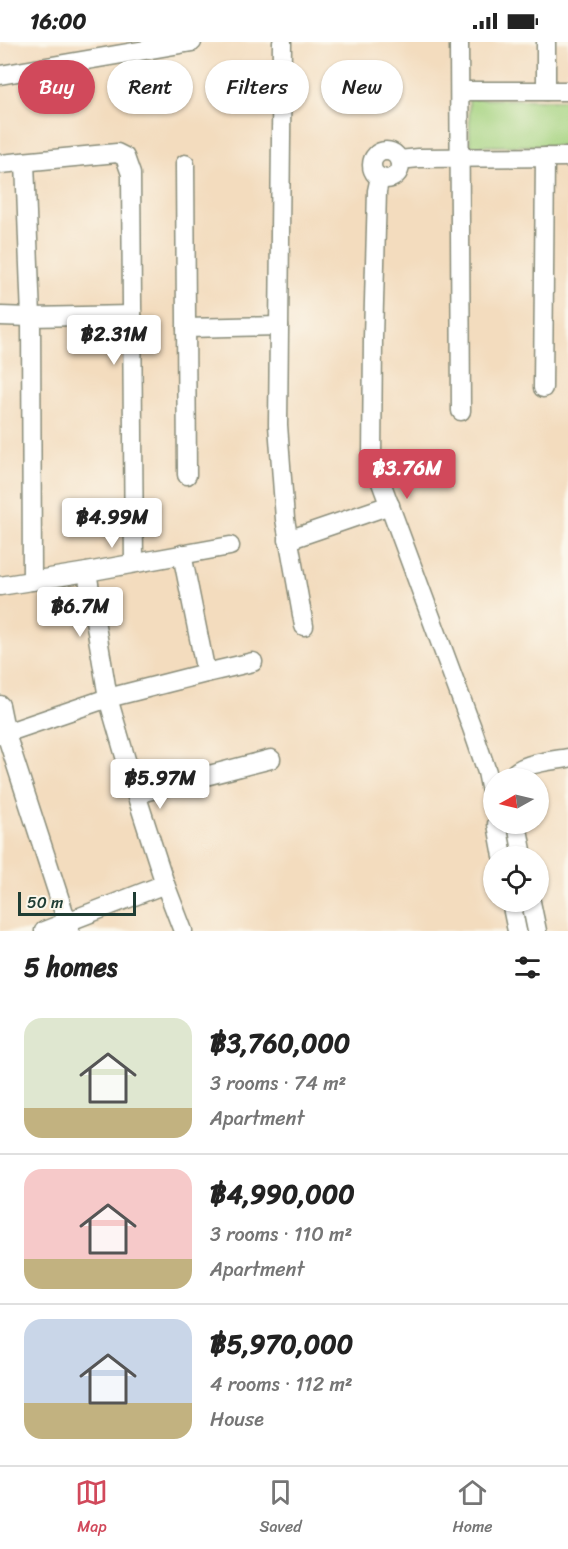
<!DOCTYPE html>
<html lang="en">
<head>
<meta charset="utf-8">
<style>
  body { margin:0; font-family:Sriracha,sans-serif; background:#f6f6f6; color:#222; height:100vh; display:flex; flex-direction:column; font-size:22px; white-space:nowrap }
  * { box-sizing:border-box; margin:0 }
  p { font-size:20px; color:#767676 }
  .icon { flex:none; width:33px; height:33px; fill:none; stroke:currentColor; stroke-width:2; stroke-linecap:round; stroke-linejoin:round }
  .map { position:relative; height:889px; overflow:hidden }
  .details { display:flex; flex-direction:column; background:#fff; flex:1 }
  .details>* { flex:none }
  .top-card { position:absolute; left:18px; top:18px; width:532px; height:54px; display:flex; gap:12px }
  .needle { width:39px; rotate:262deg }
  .buttons { position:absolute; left:483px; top:726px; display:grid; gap:12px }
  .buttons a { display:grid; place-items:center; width:66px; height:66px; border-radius:50%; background:#fff; box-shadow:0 2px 4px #0004; font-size:30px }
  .scale { position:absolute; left:18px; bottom:15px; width:118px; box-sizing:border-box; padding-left:6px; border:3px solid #1f3d34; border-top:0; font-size:16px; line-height:21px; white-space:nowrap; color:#1f3d34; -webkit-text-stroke:4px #fbf7ec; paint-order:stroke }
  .price { position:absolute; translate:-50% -51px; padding:0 14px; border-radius:6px; background:#fff; color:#222; font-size:20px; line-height:39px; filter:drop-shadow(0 2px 3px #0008) }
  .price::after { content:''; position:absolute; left:50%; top:36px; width:18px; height:14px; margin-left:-9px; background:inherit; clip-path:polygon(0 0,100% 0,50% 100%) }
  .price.active { background:#d1495b; color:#fff }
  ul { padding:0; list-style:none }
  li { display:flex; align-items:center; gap:18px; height:150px; padding:0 24px }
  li+li { border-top:2px solid #e0e0e0 }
  li span { display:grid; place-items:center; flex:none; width:168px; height:120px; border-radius:18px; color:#555 }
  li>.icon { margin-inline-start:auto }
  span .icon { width:72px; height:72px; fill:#fffc; stroke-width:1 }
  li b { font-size:26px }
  h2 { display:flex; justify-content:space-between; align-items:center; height:72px; padding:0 24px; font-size:26px }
  .pill { padding:0 21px; border-radius:27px; background:#fff; box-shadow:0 2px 4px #0004; font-size:21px; line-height:54px }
  .pill.active { background:#d1495b; color:#fff }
  .status { display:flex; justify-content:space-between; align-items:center; height:42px; padding:0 30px; background:#fff; direction:ltr }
  .status svg { height:16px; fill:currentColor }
  .tab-bar { display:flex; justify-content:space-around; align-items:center; height:84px; border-top:2px solid #e0e0e0; background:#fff; font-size:16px; color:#767676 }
  .tab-bar a { display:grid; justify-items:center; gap:3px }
  .tab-bar .active { color:#d1495b }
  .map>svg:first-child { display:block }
</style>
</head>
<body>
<div class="status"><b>16:00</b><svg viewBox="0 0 49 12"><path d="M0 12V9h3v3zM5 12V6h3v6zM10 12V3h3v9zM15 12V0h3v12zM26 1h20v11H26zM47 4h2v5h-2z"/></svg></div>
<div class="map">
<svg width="568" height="889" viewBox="0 0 568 889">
  <rect width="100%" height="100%" fill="#fbf7ec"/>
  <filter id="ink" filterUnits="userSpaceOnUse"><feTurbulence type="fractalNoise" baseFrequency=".0167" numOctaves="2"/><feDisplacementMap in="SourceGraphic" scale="12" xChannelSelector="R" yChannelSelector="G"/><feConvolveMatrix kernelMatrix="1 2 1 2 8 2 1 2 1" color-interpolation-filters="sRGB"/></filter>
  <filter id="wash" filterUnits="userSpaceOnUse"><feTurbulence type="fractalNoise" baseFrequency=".008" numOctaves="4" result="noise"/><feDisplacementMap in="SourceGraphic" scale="24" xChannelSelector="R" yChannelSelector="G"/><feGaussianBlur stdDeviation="1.35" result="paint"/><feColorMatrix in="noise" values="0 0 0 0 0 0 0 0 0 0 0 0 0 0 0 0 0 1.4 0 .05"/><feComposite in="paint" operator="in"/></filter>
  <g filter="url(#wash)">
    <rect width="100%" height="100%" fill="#f3dcbe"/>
    <polygon fill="#a5d380" stroke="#62885a" stroke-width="1.5" points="469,57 568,58 568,104 470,104"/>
  </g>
  <g filter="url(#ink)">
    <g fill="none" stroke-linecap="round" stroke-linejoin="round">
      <defs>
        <g id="minor">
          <polyline points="282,0 278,383 285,477 304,584"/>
          <polyline points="459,0 461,369"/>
          <polyline points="0,33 192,0"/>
          <polyline points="460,49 568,49"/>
          <polyline points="546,49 546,0"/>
          <circle cx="386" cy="123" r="14"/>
          <polyline points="399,118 419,116 568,115"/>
          <polyline points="25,120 31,275 32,539"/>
          <polyline points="0,122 117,111 125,115 131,132 134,521"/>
          <polyline points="185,122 187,433"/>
          <polyline points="380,135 377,149 373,296 372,416 472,686 487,730 494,765"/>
          <polyline points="0,274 31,275 132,273"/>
          <polyline points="186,286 279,284"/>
          <polyline points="543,346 545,115"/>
          <polyline points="288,498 390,463"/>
          <polyline points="182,512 206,631"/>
          <polyline points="87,530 108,656 136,752 165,842 183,889"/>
          <polyline points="0,544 87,530 230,504"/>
          <polyline points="0,663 6,692 70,889"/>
          <polyline points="0,693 108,656 206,631 253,620"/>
          <path d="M 512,736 C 516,721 553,719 568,716"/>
          <polyline points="136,752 271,717"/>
          <polyline points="497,782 503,814"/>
          <polyline points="517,782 523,814"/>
          <polyline points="511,860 517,889"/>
          <polyline points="531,860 537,889"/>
          <polyline points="44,889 165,842"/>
        </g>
      </defs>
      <use href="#minor" stroke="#898c79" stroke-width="21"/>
      <use href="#minor" stroke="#fff" stroke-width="18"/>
    </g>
  </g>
</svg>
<div class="buttons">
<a><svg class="needle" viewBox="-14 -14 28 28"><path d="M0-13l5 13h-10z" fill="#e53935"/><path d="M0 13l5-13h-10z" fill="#767676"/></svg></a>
<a><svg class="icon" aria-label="locate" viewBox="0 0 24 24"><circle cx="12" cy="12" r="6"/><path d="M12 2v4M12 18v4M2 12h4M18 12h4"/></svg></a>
</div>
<div class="scale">50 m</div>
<b class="price" style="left:114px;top:324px">฿2.31M</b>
<b class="price active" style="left:407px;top:458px">฿3.76M</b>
<b class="price" style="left:112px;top:507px">฿4.99M</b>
<b class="price" style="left:80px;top:596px">฿6.7M</b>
<b class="price" style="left:160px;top:768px">฿5.97M</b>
<div class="top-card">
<a class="pill active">Buy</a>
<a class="pill">Rent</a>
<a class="pill">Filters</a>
<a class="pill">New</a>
</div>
</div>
<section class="details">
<h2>5 homes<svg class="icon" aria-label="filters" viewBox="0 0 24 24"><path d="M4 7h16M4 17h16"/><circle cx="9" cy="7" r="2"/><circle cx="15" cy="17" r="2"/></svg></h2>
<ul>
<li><span style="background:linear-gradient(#dfe7d0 75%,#c2b280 0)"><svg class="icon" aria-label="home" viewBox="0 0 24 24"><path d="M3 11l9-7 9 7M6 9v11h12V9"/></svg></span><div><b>฿3,760,000</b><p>3 rooms · 74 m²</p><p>Apartment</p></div></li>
<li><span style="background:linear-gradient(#f6c9c9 75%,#c2b280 0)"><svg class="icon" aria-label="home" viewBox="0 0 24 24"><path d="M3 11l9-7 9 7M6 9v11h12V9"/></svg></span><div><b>฿4,990,000</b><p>3 rooms · 110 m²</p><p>Apartment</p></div></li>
<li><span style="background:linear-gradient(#c9d6e8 70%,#c2b280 0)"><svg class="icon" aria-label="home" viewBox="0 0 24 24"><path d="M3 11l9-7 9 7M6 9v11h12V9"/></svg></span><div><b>฿5,970,000</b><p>4 rooms · 112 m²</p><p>House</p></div></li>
</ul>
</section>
<nav class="tab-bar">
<a class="active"><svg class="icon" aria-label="map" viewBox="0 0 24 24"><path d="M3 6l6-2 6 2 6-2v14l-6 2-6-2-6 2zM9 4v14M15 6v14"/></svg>Map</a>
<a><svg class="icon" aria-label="saved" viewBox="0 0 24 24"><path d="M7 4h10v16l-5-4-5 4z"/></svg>Saved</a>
<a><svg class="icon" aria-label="home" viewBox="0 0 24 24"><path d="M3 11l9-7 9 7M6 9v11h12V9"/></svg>Home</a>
</nav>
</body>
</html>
